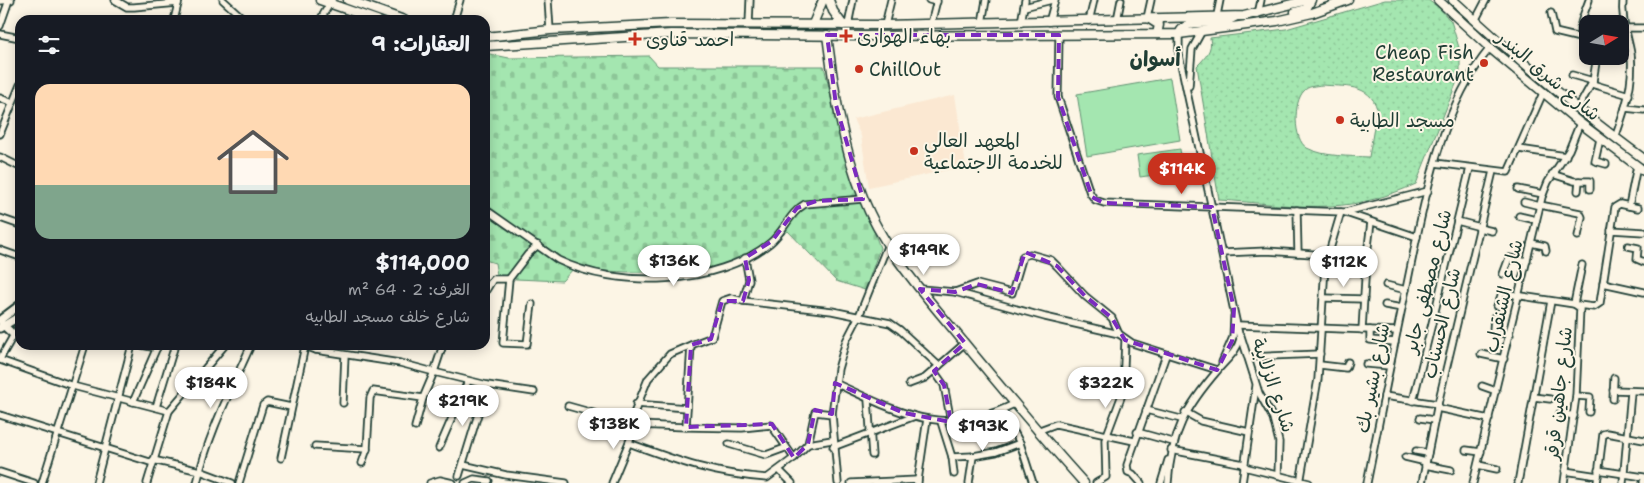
<!DOCTYPE html>
<html lang="ar">
<head>
<meta charset="utf-8">
<style>
  body { margin:0; font-family:"Shantell Sans","Playpen Sans Arabic",sans-serif; background:#20242c; color:#f1f3f6; direction:rtl; height:100vh; display:flex; flex-direction:column; font-size:19px; white-space:nowrap }
  * { box-sizing:border-box; margin:0 }
  p { font-size:16px; color:#9ea1a6 }
  .icon { flex:none; width:28px; height:28px; fill:none; stroke:currentColor; stroke-width:2; stroke-linecap:round; stroke-linejoin:round }
  .map { position:relative; flex:1; overflow:hidden; direction:ltr }
  .side { position:absolute; left:15px; top:15px; width:475px; height:335px; display:flex; flex-direction:column; background:#171b24; border-radius:15px; box-shadow:0 2px 12px #0003; direction:rtl }
  .side>* { flex:none }
  .needle { width:32px; rotate:79deg }
  .controls { position:absolute; left:1579px; top:15px; display:grid; gap:10px }
  .controls a { display:grid; place-items:center; width:50px; height:50px; border-radius:10px; background:#171b24; box-shadow:0 2px 12px #0003; font-size:25px }
  .price { position:absolute; translate:-50% -42px; padding:0 11px; border-radius:18px; background:#fff; color:#222; font-size:16px; line-height:32px; filter:drop-shadow(0 1px 2px #0008) }
  .price::after { content:''; position:absolute; left:50%; top:30px; width:15px; height:11px; margin-left:-8px; background:inherit; clip-path:polygon(0 0,100% 0,50% 100%) }
  .price.current { background:#c8321e; color:#fff }
  ul { padding:0; list-style:none }
  li { display:grid; align-content:center; gap:10px; height:265px; padding:0 20px }
  li+li { border-top:1px solid #363941 }
  li span { display:grid; place-items:center; height:155px; border-radius:15px; color:#555 }
  li>.icon { margin-inline-start:auto }
  span .icon { width:90px; height:90px; fill:#fffc; stroke-width:1 }
  li b { font-size:21px }
  h2 { display:flex; justify-content:space-between; align-items:center; height:60px; padding:0 20px; font-size:21px }
  .map>svg:first-child { display:block }
</style>
</head>
<body>
<div class="map">
<svg width="1644" height="483" viewBox="0 0 1644 483">
  <defs>
    <pattern id="cemetery-stones" width="16" height="16" patternUnits="userSpaceOnUse" patternTransform="scale(1.25)"><rect width="16" height="16" fill="#a4e6b0"/><path d="M2 7V4a2 2 0 0 1 4 0v3zM10 15v-3a2 2 0 0 1 4 0v3z" fill="#8dc698"/></pattern>
    <pattern id="park-dots" width="8" height="8" patternUnits="userSpaceOnUse" patternTransform="scale(1.25)"><rect width="8" height="8" fill="#a4e6b0"/><path d="M2 2h.1M6 6h.1" fill="none" stroke="#8dc698" stroke-width="1.8" stroke-linecap="round"/></pattern>
  </defs>
  <rect width="100%" height="100%" fill="#fcf5e5"/>
  <filter id="ink" filterUnits="userSpaceOnUse"><feTurbulence type="fractalNoise" baseFrequency=".02" numOctaves="2"/><feDisplacementMap in="SourceGraphic" scale="10" xChannelSelector="R" yChannelSelector="G"/><feConvolveMatrix kernelMatrix="1 2 1 2 8 2 1 2 1" color-interpolation-filters="sRGB"/></filter>
  <g filter="url(#ink)">
    <polygon fill="#fbe8d2" points="955,95 966,166 869,187 861,136 853,119"/>
    <g fill="#a4e6b0" stroke="#629272">
      <polygon points="1170,78 1180,140 1087,156 1077,94"/>
      <polygon points="1180,149 1183,171 1140,177 1137,155"/>
    </g>
    <path fill="url(#cemetery-stones)" stroke="#629272" d="M 485,53 L 509,58 L 649,56 L 658,66 L 824,66 L 840,137 L 880,248 L 865,290 L 836,281 L 788,231 C 739,270 705,273 645,272 C 621,272 599,272 576,266 L 562,281 L 516,279 L 497,275 L 495,263 L 485,260 Z"/>
    <path fill="url(#park-dots)" stroke="#629272" fill-rule="evenodd" d="M 1385,0 L 1428,0 L 1438,7 L 1451,21 L 1460,51 L 1460,74 L 1416,184 C 1388,196 1361,205 1330,206 C 1294,208 1255,202 1219,200 L 1197,66 C 1205,58 1213,50 1210,38 L 1286,29 ZM 1322,85 C 1343,87 1370,83 1377,109 L 1369,157 C 1350,156 1324,157 1307,148 C 1293,140 1293,101 1304,91 C 1308,86 1315,86 1322,85 Z"/>
    <g fill="none" stroke-linecap="round" stroke-linejoin="round">
      <defs>
        <g id="minor">
          <polyline points="115,0 127,7 134,7 178,3"/>
          <polyline points="223,0 245,20"/>
          <polyline points="548,0 550,30"/>
          <polyline points="929,0 937,2"/>
          <polyline points="0,1 11,0"/>
          <polyline points="1024,7 1052,0"/>
          <polyline points="1551,13 1555,32 1580,38"/>
          <polyline points="1258,14 1261,0"/>
          <polyline points="1217,15 1220,0"/>
          <polyline points="1147,18 1151,0"/>
          <polyline points="174,20 179,0"/>
          <polyline points="320,20 332,0"/>
          <polyline points="454,20 460,0"/>
          <polyline points="1117,20 1121,0"/>
          <polyline points="1089,21 1094,0"/>
          <polyline points="1475,21 1486,0"/>
          <polyline points="1049,22 1055,0"/>
          <polyline points="982,23 986,0"/>
          <polyline points="1021,23 1025,0"/>
          <polyline points="749,24 750,0"/>
          <polyline points="931,24 937,0"/>
          <polyline points="848,25 853,0"/>
          <polyline points="885,25 891,0"/>
          <polyline points="0,26 9,0"/>
          <polyline points="1625,28 1644,28"/>
          <polyline points="0,34 20,38"/>
          <polyline points="1059,35 1058,97 1090,193 1095,200 1104,203 1343,212 1417,237"/>
          <path d="M 1588,43 L 1582,41 C 1576,29 1585,12 1589,0"/>
          <polyline points="1597,57 1631,57"/>
          <polyline points="1572,75 1593,81"/>
          <polyline points="1592,84 1629,95"/>
          <polyline points="1189,86 1192,49 1202,31"/>
          <polyline points="0,98 13,103"/>
          <polyline points="1578,108 1593,81 1597,56"/>
          <polyline points="1625,108 1644,110"/>
          <polyline points="0,134 20,85"/>
          <path d="M 1615,138 C 1625,110 1634,84 1631,54 C 1628,36 1621,19 1623,0"/>
          <polyline points="1600,139 1595,161 1606,164"/>
          <polyline points="1519,149 1566,156"/>
          <polyline points="0,157 20,167"/>
          <polyline points="1435,163 1508,172 1543,93"/>
          <polyline points="1552,174 1574,181 1590,181 1590,189"/>
          <polyline points="1518,189 1543,194"/>
          <polyline points="1578,191 1579,181"/>
          <polyline points="1524,202 1540,206"/>
          <polyline points="1540,205 1580,213 1582,217 1578,236"/>
          <polyline points="1629,206 1637,166"/>
          <path d="M 485,209 L 558,260 C 617,289 717,286 770,243 C 784,232 789,213 805,204 L 863,199"/>
          <polyline points="1297,210 1298,253"/>
          <polyline points="1345,212 1428,191"/>
          <polyline points="1519,216 1536,220"/>
          <polyline points="0,218 20,225"/>
          <polyline points="1457,221 1480,227"/>
          <polyline points="1479,228 1492,231"/>
          <polyline points="1611,230 1644,232"/>
          <polyline points="1531,243 1545,246 1546,251"/>
          <polyline points="1628,246 1638,248 1637,259 1644,262"/>
          <polyline points="0,250 20,257"/>
          <polyline points="1222,253 1267,251 1327,255"/>
          <polyline points="1503,274 1509,258 1527,261"/>
          <polyline points="1603,283 1644,292"/>
          <polyline points="1386,285 1406,290"/>
          <polyline points="921,289 955,292 1045,317 1119,334 1132,343 1217,370"/>
          <polyline points="485,292 493,279 509,279"/>
          <polyline points="955,292 977,284 1012,293 1023,256 1030,254 1051,260 1057,266 1085,296 1112,318 1119,334"/>
          <polyline points="1324,298 1364,299"/>
          <polyline points="743,301 832,311 890,323 900,330 939,366"/>
          <polyline points="532,304 527,344 503,343 509,279 528,254 538,245"/>
          <polyline points="1574,304 1582,265"/>
          <polyline points="1385,305 1402,308"/>
          <polyline points="1578,305 1594,307 1600,303 1615,207 1620,204 1638,208"/>
          <polyline points="1497,306 1502,293 1574,304 1580,308 1576,396 1564,483"/>
          <polyline points="1494,317 1493,331 1510,335"/>
          <polyline points="1238,325 1397,331"/>
          <polyline points="1362,330 1366,263 1371,222"/>
          <polyline points="1370,330 1370,340 1395,342"/>
          <polyline points="1241,336 1259,393 1273,418 1279,442 1278,475"/>
          <polyline points="141,345 157,348"/>
          <polyline points="302,345 316,350 317,345"/>
          <polyline points="691,345 712,337 722,301 731,298 743,301 749,280 745,258"/>
          <polyline points="316,350 400,363 434,372 443,345"/>
          <polyline points="1481,354 1504,359"/>
          <polyline points="1248,357 1320,354"/>
          <polyline points="0,359 20,324"/>
          <polyline points="0,360 73,386 169,411"/>
          <polyline points="1222,362 1233,337 1234,316"/>
          <polyline points="1366,364 1390,366"/>
          <polyline points="1320,365 1346,368 1348,362"/>
          <polyline points="934,371 944,385 951,422"/>
          <polyline points="195,381 227,395"/>
          <path d="M 835,383 C 900,413 944,439 1014,404"/>
          <polyline points="909,384 925,378 965,343"/>
          <polyline points="1482,386 1496,391"/>
          <polyline points="1613,390 1644,391"/>
          <polyline points="1384,396 1438,404"/>
          <polyline points="1576,396 1590,397 1589,412"/>
          <polyline points="1534,397 1550,399"/>
          <polyline points="423,398 434,372 487,385 534,392"/>
          <polyline points="1613,399 1614,378"/>
          <polyline points="868,400 872,455"/>
          <polyline points="1413,401 1470,168"/>
          <polyline points="133,402 158,345"/>
          <polyline points="343,403 345,355"/>
          <polyline points="636,404 687,408"/>
          <polyline points="568,406 636,425 686,427"/>
          <polyline points="156,407 175,345"/>
          <polyline points="1437,408 1489,419"/>
          <polyline points="1002,410 1020,443"/>
          <polyline points="1146,410 1181,419"/>
          <polyline points="1185,412 1201,421 1249,432"/>
          <polyline points="1560,413 1574,416"/>
          <polyline points="0,415 153,463"/>
          <polyline points="1420,418 1434,420"/>
          <polyline points="941,422 952,457 954,474"/>
          <polyline points="630,423 648,379 670,354 691,345 686,427 742,428 771,425 794,458"/>
          <polyline points="1037,431 1056,424 1134,441"/>
          <polyline points="1137,432 1173,442"/>
          <path d="M 629,443 C 680,462 712,474 767,478 L 794,458 L 808,444 L 815,412 L 832,414"/>
          <polyline points="729,444 766,455 785,448"/>
          <polyline points="808,444 832,440"/>
          <polyline points="315,446 367,449"/>
          <polyline points="833,447 915,416"/>
          <polyline points="439,448 468,381"/>
          <polyline points="1171,450 1244,464"/>
          <polyline points="1466,450 1481,452"/>
          <polyline points="1416,451 1428,453"/>
          <polyline points="973,456 996,452 1020,443 1033,483"/>
          <polyline points="952,457 973,456 969,483"/>
          <polyline points="1405,457 1426,462"/>
          <polyline points="281,458 305,346"/>
          <polyline points="153,460 200,471 232,483"/>
          <polyline points="362,463 367,449 370,398 373,391 423,398 415,427"/>
          <polyline points="463,465 506,475 566,483"/>
          <polyline points="1425,465 1451,470"/>
          <polyline points="1478,465 1497,469"/>
          <polyline points="1244,467 1309,483"/>
          <polyline points="779,470 792,483"/>
          <polyline points="1598,470 1644,477"/>
          <polyline points="1565,471 1598,476"/>
          <polyline points="0,472 34,483"/>
          <polyline points="459,476 487,385"/>
          <polyline points="918,480 927,419"/>
          <polyline points="42,483 85,345"/>
          <polyline points="96,483 132,345"/>
          <polyline points="147,483 169,411 225,345"/>
          <path d="M 197,483 C 208,434 231,390 251,345"/>
          <polyline points="239,483 263,405 267,402 291,407"/>
          <polyline points="430,483 440,480 453,483"/>
          <polyline points="465,483 474,479 489,481"/>
          <polyline points="612,483 636,425"/>
          <polyline points="838,483 832,414 838,369 846,341 859,316 888,244"/>
          <polyline points="851,483 918,480 918,483"/>
          <polyline points="1096,483 1106,477 1105,440 1123,392 1125,340"/>
          <polyline points="1141,483 1133,474 1128,472 1127,465 1166,355"/>
          <polyline points="1161,483 1168,460"/>
          <path d="M 1168,483 C 1171,433 1186,407 1218,370 C 1226,360 1237,352 1240,339 L 1179,55 L 1179,34"/>
          <polyline points="1242,483 1256,386"/>
          <polyline points="1300,483 1318,379 1325,266 1341,212"/>
          <path d="M 1367,483 C 1380,418 1392,354 1406,289 C 1423,210 1437,112 1490,48"/>
          <polyline points="1422,483 1437,408 1493,171"/>
          <polyline points="1473,483 1542,197 1548,182 1569,150 1580,123"/>
          <polyline points="1518,483 1551,301"/>
          <polyline points="1597,483 1603,434 1607,433 1644,440"/>
          <polyline points="1623,483 1631,392"/>
        </g>
        <g id="tertiary">
          <polyline points="0,320 20,305"/>
          <polyline points="2,324 14,335"/>
          <polyline points="0,328 20,316"/>
          <polyline points="1644,483 1644,482"/>
        </g>
        <g id="secondary">
          <polyline points="320,0 377,20"/>
          <polyline points="348,0 404,20"/>
          <polyline points="829,0 833,11 843,25"/>
          <polyline points="1438,0 1490,48 1580,123 1644,171"/>
          <path d="M 1453,0 C 1514,56 1577,110 1644,159"/>
          <polyline points="1295,12 1306,9 1311,0"/>
          <polyline points="1148,18 1159,25 1157,34"/>
          <polyline points="813,24 823,0"/>
          <path d="M 1179,34 C 1186,17 1209,25 1224,22 C 1228,21 1231,19 1235,17"/>
          <path d="M 827,35 C 834,90 842,145 863,197 C 882,247 923,293 957,334 C 998,384 1040,434 1084,483"/>
          <polyline points="485,37 550,30 671,24 885,25 1244,16 1308,0"/>
          <polyline points="485,46 671,34 864,36 1179,34 1277,21 1312,13 1348,0"/>
        </g>
      </defs>
      <use href="#minor" stroke="#1f3d34" stroke-width="9"/>
      <use href="#tertiary" stroke="#1f3d34" stroke-width="11"/>
      <use href="#secondary" stroke="#1f3d34" stroke-width="11"/>
      <use href="#minor" stroke="#fcf5e5" stroke-width="5.5"/>
      <use href="#tertiary" stroke="#fcf5e5" stroke-width="7"/>
      <use href="#secondary" stroke="#fcf5e5" stroke-width="8"/>
    </g>
  </g>
  <path fill="none" stroke="#7b2cbf" stroke-width="4" stroke-dasharray="10 6" stroke-linejoin="round" d="M 827,35 L 1059,35 L 1058,97 L 1092,197 L 1104,203 L 1212,207 L 1234,309 L 1232,341 L 1217,370 L 1125,340 L 1112,318 L 1085,296 L 1057,266 L 1025,252 L 1012,293 L 977,284 L 955,292 L 920,289 L 965,343 L 934,371 L 944,385 L 951,422 L 904,413 L 835,383 L 832,414 L 815,410 L 808,444 L 794,458 L 772,424 L 686,427 L 691,345 L 711,339 L 722,301 L 743,301 L 749,280 L 745,258 L 772,241 L 797,208 L 816,201 L 863,199 L 836,105 Z"/>
  <g fill="#c8321e" stroke="#fcf5e5" stroke-width="2">
    <path d="M843.5 28.5h5v5h5v5h-5v5h-5v-5h-5v-5h5z"/>
    <path d="M632.5 31.5h5v5h5v5h-5v5h-5v-5h-5v-5h5z"/>
    <circle cx="1484" cy="63" r="5"/>
    <circle cx="859" cy="69" r="5"/>
    <circle cx="1340" cy="120" r="5"/>
    <circle cx="914" cy="151" r="5"/>
  </g>
  <g text-anchor="middle" stroke-width="4" stroke-linejoin="round" paint-order="stroke">
    <g font-size="19" fill="#1f3d34" stroke="#fcf5e5" text-anchor="start">
      <text x="857" y="43">بهاء الهوارى</text>
      <text x="646" y="46">احمد قناوى</text>
      <text x="1474" y="59" text-anchor="end">Cheap Fish<tspan x="1474" dy="22">Restaurant</tspan></text>
      <text x="869" y="76">ChillOut</text>
      <text x="1350" y="127">مسجد الطابية</text>
      <text x="924" y="147">المعهد العالى<tspan x="924" dy="22">للخدمة الاجتماعية</tspan></text>
    </g>
    <g font-size="19" fill="#1f3d34" stroke="#fcf5e5">
      <text transform="translate(1549 75) rotate(40)" y="7">شارع شرق البندر</text>
      <text transform="translate(1427 281) rotate(-76)" y="7">شارع مصطفى جابر</text>
      <text transform="translate(1503 296) rotate(-77)" y="7">شارع الشنقراب</text>
      <text transform="translate(1441 323) rotate(-77)" y="7">شارع الحسناب</text>
      <text transform="translate(1372 378) rotate(-79)" y="7">شارع بشير بك</text>
      <text transform="translate(1274 385) rotate(71)" y="7">شارع الزلابية</text>
      <text transform="translate(1558 393) rotate(-84)" y="7">شارع جاهين قرقر</text>
    </g>
    <g font-size="21" font-weight="bold" fill="#1f3d34" stroke="#fcf5e5">
      <text x="1155" y="66">أسوان</text>
    </g>
  </g>
</svg>
<div class="controls">
<a><svg class="needle" viewBox="-14 -14 28 28"><path d="M0-13l5 13h-10z" fill="#e53935"/><path d="M0 13l5-13h-10z" fill="#9ea1a6"/></svg></a>
</div>
<b class="price current" style="left:1182px;top:195px">$114K</b>
<b class="price" style="left:924px;top:276px">$149K</b>
<b class="price" style="left:674px;top:287px">$136K</b>
<b class="price" style="left:1344px;top:288px">$112K</b>
<b class="price" style="left:211px;top:409px">$184K</b>
<b class="price" style="left:1106px;top:409px">$322K</b>
<b class="price" style="left:463px;top:427px">$219K</b>
<b class="price" style="left:614px;top:450px">$138K</b>
<b class="price" style="left:983px;top:452px">$193K</b>
<section class="side">
<h2>العقارات: 9<svg class="icon" aria-label="filters" viewBox="0 0 24 24"><path d="M4 7h16M4 17h16"/><circle cx="9" cy="7" r="2"/><circle cx="15" cy="17" r="2"/></svg></h2>
<ul>
<li><span style="background:linear-gradient(#ffd9b3 65%,#7fa58c 0)"><svg class="icon" aria-label="home" viewBox="0 0 24 24"><path d="M3 11l9-7 9 7M6 9v11h12V9"/></svg></span><div><b>$114,000</b><p>الغرف: 2 · 64 m²</p><p>شارع خلف مسجد الطابيه</p></div></li>
</ul>
</section>
</div>
</body>
</html>
